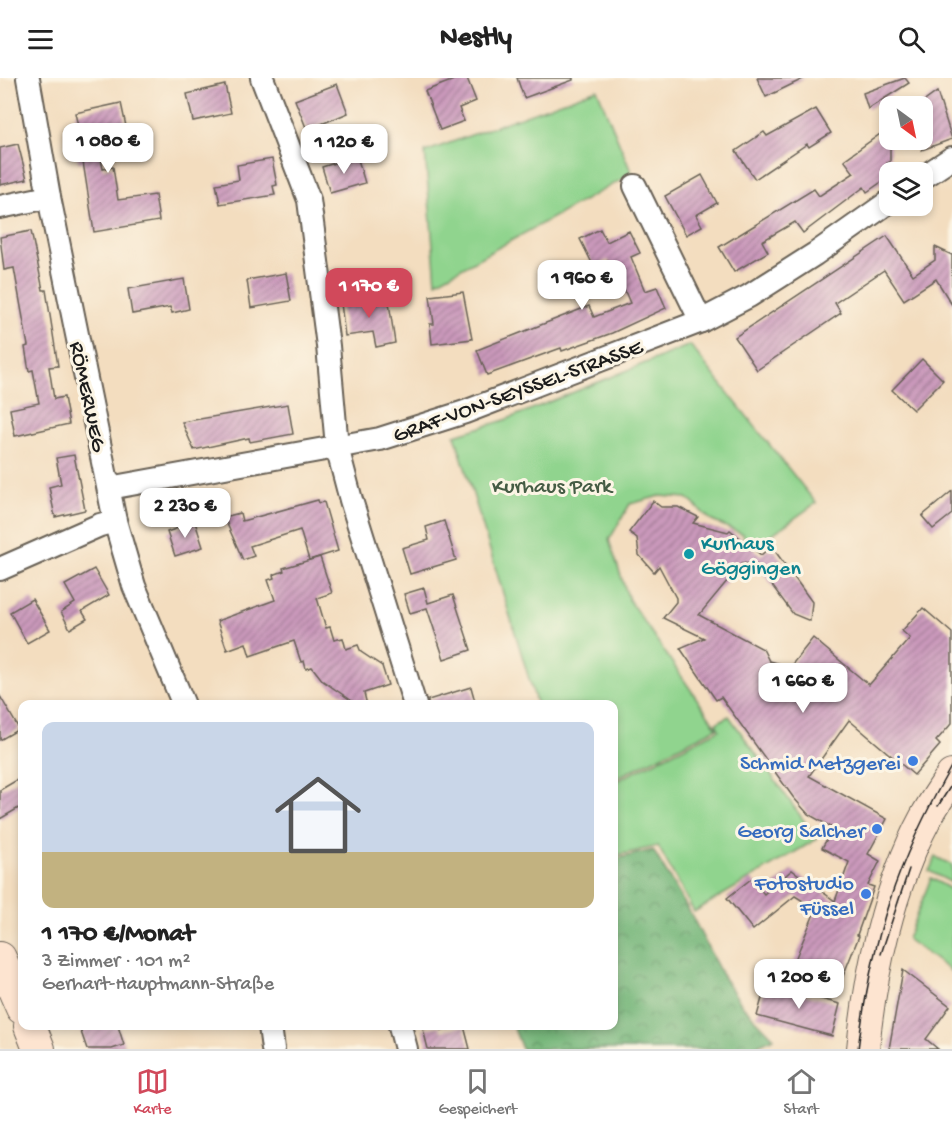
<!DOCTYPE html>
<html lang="de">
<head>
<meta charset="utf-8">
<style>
  body { margin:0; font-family:"Gochi Hand",sans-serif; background:#f2f2f2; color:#222; height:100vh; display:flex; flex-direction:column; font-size:22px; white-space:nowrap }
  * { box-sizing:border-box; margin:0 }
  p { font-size:20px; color:#767676 }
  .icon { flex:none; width:33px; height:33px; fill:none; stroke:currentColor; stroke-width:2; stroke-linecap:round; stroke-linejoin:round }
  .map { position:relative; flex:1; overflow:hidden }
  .drawer { position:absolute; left:18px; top:622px; width:600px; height:330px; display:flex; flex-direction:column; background:#fff; border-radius:12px; box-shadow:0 3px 9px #0003 }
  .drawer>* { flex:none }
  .needle { width:39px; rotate:147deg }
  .fabs { position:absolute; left:879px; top:18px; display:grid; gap:12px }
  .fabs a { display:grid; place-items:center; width:54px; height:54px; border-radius:12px; background:#fff; box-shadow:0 3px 9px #0003; font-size:30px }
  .price { position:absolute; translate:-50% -51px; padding:0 14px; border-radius:12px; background:#fff; color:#222; font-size:20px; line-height:39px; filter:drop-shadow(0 2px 3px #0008) }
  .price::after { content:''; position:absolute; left:50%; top:36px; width:18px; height:14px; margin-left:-9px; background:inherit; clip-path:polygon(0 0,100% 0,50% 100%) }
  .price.on { background:#d1495b; color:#fff }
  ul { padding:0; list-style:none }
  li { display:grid; align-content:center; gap:12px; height:318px; padding:0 24px }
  li span { display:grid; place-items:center; height:186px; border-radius:12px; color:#555 }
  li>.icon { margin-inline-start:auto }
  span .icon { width:108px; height:108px; fill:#fffc; stroke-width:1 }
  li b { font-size:26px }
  header { display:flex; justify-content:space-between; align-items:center; height:78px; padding:0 24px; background:#fff; font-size:27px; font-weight:700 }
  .tabs { display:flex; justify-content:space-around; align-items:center; height:84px; border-top:2px solid #e0e0e0; background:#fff; font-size:16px; color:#767676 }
  .tabs a { display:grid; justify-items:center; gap:3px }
  .tabs .on { color:#d1495b }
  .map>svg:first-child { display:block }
</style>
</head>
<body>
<header><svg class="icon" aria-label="menu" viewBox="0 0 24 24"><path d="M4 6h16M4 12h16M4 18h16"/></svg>Nestly<svg class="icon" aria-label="search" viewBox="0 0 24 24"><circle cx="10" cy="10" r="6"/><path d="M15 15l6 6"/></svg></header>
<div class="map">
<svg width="952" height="971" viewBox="0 0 952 971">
  <defs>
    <pattern id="forest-crowns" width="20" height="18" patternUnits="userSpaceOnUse" patternTransform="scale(1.5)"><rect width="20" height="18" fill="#74b679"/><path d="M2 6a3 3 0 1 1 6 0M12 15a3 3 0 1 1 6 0" fill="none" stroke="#5e9362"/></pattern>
    <pattern id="building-hatch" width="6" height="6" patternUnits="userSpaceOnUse" patternTransform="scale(1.5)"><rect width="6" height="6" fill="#ca99bb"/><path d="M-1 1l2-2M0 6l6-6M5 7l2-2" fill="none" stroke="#a37c97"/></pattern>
  </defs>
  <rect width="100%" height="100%" fill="#fcf5e5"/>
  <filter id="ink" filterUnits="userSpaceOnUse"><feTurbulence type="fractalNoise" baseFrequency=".0167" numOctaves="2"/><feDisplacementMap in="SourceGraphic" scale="12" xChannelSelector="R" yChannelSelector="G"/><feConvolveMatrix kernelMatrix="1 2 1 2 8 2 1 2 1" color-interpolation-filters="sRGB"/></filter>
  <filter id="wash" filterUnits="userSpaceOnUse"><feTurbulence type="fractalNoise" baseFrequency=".008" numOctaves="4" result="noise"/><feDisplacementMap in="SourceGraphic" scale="24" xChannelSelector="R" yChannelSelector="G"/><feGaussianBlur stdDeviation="1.35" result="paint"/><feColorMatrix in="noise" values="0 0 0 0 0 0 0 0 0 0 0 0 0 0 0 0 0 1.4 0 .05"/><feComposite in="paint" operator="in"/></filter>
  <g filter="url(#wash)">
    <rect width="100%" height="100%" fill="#f3ddbf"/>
    <g fill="#90d48e" stroke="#567855" stroke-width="1.5">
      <polygon points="597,11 632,96 436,204 425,74"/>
      <polygon points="690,267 816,425 747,474 743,456 712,443 687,420 660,418 630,426 609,462 629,522 717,650 614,701 614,627 537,627 455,357 505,342"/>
      <polygon points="729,638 817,761 694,834 658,768 614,778 614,704 719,652 716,645"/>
      <polygon points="936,779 952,787 952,805 929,793"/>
      <polygon points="931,800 952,812 952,894 907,861"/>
    </g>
    <polygon fill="url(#forest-crowns)" stroke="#48694a" stroke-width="1.5" points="653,772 691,836 722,897 742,927 774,960 749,971 522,971 513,948 614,948 614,781"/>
    <g id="blocks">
      <g fill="url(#building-hatch)">
        <polygon points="459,0 467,0 476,23 459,30 464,43 440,52 425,13"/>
        <polygon points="517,0 573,0 573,2 524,20"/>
        <polygon points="757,0 805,0 766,19"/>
        <polygon points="905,0 909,5 868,31 863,15"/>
        <polygon points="337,6 348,35 307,52 295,22"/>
        <polygon points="225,7 231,35 193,43 187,16"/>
        <polygon points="937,14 952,61 922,72 922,25"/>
        <polygon points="121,25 127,53 97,60 103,91 113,89 118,122 155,117 159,143 94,154 83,84 78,84 75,68 82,66 75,35"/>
        <polygon points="816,31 831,55 809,69 807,66 755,101 736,73 764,54 767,58"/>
        <polygon points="890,49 890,84 887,85 890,98 867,114 864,109 803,155 795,144 762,163 768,174 734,194 719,169 814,111 819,118 854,95 844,82"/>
        <polygon points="18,66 27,101 0,107 0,70"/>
        <polygon points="357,78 365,105 330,115 322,89"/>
        <polygon points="272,81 277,107 273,108 275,117 220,126 216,106 239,102 237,87"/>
        <polygon points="702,97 717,125 696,137 702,148 686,157 665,118"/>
        <polygon points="600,151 607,164 629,153 640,175 631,179 645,213 657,209 666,230 612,255 562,273 561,270 487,297 477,272 589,228 594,239 630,225 614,188 612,189 608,182 594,189 580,161"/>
        <polygon points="31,153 43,212 46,212 58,288 49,289 54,321 64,319 69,346 15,358 10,331 39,325 33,292 29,293 25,269 28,268 14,190 4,192 0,159"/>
        <polygon points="887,158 913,197 935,182 935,169 952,177 952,227 936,201 904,222 884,192 835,225 841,235 757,292 735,259"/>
        <polygon points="286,195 291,223 251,230 247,202"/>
        <polygon points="184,201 189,231 172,235 170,229 132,236 128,211"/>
        <polygon points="463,214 472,261 432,266 430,246 434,246 430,218"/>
        <polygon points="388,218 395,265 376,269 373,254 345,258 341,225"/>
        <polygon points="922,281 943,302 913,332 892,312"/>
        <polygon points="288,326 293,356 250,364 249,360 194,372 182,344"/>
        <polygon points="74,377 85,432 55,439 49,409 61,406 56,380"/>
        <polygon points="952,413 952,436 933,451 922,438"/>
        <polygon points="318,422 319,425 324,424 338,473 309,482 300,452 250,468 254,478 243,482 224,439 240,435 242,443"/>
        <polygon points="653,423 661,429 678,429 698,439 693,445 728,454 730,452 761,477 768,471 775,473 812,524 810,543 793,536 757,487 742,485 699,537 763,571 769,583 790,589 813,560 869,607 910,560 902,553 923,530 952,555 952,645 936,663 940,667 914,697 849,642 809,698 887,741 868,776 880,783 868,807 874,809 857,857 859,858 841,903 794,884 816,831 795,818 753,852 727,820 751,801 764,816 792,792 835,823 849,784 822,770 833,750 808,736 793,719 721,619 716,622 680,570 704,560 663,540 676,524 676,520 659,488 654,494 639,477 637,460 629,454"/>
        <polygon points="444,443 456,482 410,496 402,470 429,462 426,449"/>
        <polygon points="195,444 203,469 175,478 167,454"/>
        <polygon points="320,479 332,515 317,520 326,550 330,549 334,562 343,560 346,571 358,567 361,574 382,588 388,607 364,615 367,627 358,627 323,603 312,589 306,591 304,583 301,584 294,563 250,578 246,565 227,572 217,543 275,522 268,502 274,500 273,497 284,493 283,490"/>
        <polygon points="94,491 109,517 82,533 87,541 70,551 61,534 75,525 65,507"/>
        <polygon points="424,510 428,525 453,517 471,572 444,581 427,530 410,535 404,516"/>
        <polygon points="32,521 50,552 27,565 10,534"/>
        <polygon points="471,609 476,627 428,627 428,622"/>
        <polygon points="0,618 19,651 0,662"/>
        <polygon points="22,699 22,728 0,741 0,712"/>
        <polygon points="903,892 950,928 926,961 938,971 889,971"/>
        <polygon points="766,906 840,926 832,958 757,938"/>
        <polygon points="79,948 118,948 124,967 112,971 87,971"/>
        <polygon points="440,948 441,953 464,948 470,971 428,971 423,951"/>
      </g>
    </g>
  </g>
  <g filter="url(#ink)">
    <use href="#blocks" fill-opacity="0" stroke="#676055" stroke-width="1.5"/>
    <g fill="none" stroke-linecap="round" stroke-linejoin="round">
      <defs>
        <g id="street">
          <polyline points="28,0 49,119 115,443 134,508 184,627"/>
          <polyline points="262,0 309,122 328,268 337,369 351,422 415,627"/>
          <polyline points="922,100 952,80"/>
          <polyline points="635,108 701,243"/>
          <polyline points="0,129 49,119"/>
          <polyline points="109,410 380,361 465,334 701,243 749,218 815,176 890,123"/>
          <polyline points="0,491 100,447 115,443"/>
          <polyline points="270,948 273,971"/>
          <polyline points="400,948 406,971"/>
        </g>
        <g id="secondary">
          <polyline points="0,880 22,930"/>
          <polyline points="30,948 39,971"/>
          <path d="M 863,971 C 870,896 889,808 925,741 C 933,726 943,712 952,698"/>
        </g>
      </defs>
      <use href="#street" stroke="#676055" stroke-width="26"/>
      <use href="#secondary" stroke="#676055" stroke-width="34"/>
      <use href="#street" stroke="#fff" stroke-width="22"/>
      <use href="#secondary" stroke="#fde4d0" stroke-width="32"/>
      <g stroke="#1c1c1c" stroke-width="1.5">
        <polyline points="938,728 952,706"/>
        <polyline points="881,876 909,791"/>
        <path d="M 858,971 C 872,859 896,785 952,687"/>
      </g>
    </g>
  </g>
  <circle fill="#0f9aa8" stroke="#fcf5e5" stroke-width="2" cx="689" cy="476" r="6"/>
  <g fill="#3f7fe0" stroke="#fcf5e5" stroke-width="2">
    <circle cx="913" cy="683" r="6"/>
    <circle cx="877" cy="751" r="6"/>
    <circle cx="866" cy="816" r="6"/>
  </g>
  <g text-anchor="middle" stroke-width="6" stroke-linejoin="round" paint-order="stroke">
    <g font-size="22" fill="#1c1c1c" stroke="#fcf5e5">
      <text transform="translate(517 311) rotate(-20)" y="8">GRAF-VON-SEYSSEL-STRASSE</text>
      <text transform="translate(90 318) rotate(78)" y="8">RÖMERWEG</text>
    </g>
    <g font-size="22" fill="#455c44" stroke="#fcf5e5">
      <text x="552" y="414">Kurhaus Park</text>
    </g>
    <g font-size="22" fill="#0d838f" stroke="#fcf5e5" text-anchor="start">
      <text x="701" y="471">Kurhaus<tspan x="701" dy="25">Göggingen</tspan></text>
    </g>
    <g font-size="22" fill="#366cbe" stroke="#fcf5e5" text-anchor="end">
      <text x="901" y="691">Schmid Metzgerei</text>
      <text x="865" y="759">Georg Salcher</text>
      <text x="854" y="811">Fotostudio<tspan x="854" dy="25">Füssel</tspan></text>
    </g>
  </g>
</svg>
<div class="fabs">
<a><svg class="needle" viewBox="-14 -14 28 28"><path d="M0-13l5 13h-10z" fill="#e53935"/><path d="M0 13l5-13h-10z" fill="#767676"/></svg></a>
<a><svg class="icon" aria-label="layers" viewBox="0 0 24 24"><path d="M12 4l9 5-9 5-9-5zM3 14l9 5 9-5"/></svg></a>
</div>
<b class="price" style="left:108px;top:96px">1 080 €</b>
<b class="price" style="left:344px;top:97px">1 120 €</b>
<b class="price" style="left:582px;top:233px">1 960 €</b>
<b class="price on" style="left:369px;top:241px">1 170 €</b>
<b class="price" style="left:185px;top:461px">2 230 €</b>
<b class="price" style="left:803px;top:636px">1 660 €</b>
<b class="price" style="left:799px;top:932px">1 200 €</b>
<section class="drawer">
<ul>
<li><span style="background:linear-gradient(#c9d6e8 70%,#c2b280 0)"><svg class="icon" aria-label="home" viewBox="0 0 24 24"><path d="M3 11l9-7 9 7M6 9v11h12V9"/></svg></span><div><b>1 170 €/Monat</b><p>3 Zimmer · 101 m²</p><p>Gerhart-Hauptmann-Straße</p></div></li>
</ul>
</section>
</div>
<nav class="tabs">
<a class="on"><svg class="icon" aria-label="map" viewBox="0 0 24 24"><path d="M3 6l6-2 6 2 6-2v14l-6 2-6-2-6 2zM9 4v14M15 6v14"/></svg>Karte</a>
<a><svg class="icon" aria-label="saved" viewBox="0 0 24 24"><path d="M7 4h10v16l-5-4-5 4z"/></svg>Gespeichert</a>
<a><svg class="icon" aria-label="home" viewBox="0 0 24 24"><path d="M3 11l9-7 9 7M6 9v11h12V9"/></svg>Start</a>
</nav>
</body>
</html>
